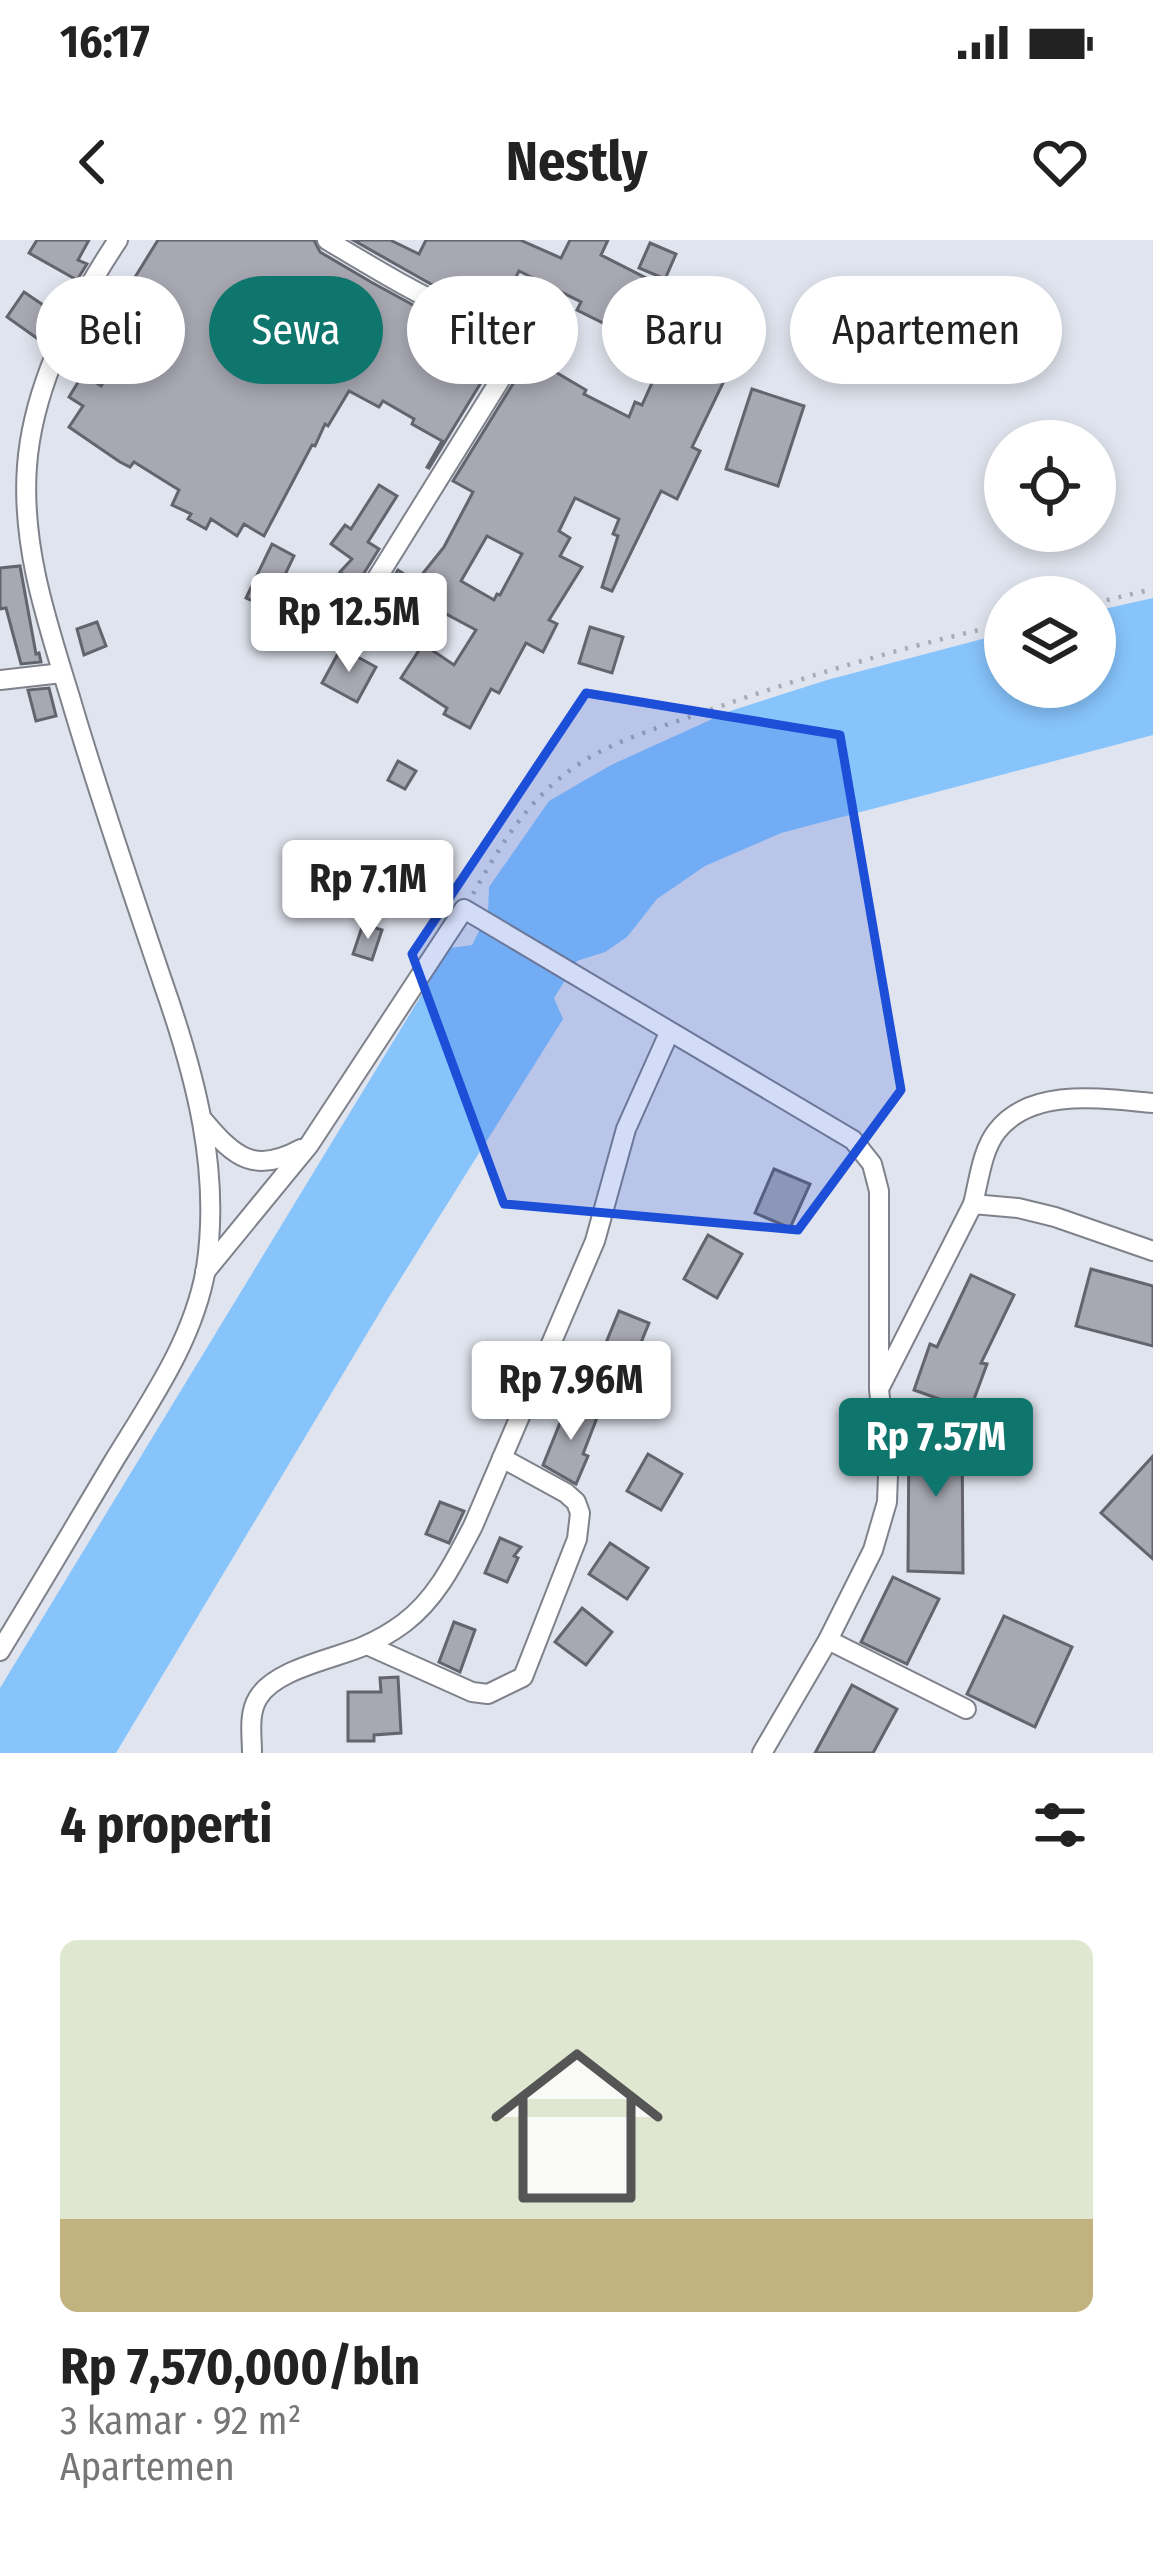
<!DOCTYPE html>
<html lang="id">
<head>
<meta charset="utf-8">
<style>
  body { margin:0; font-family:"Fira Sans Condensed",sans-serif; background:#f2f2f2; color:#222; height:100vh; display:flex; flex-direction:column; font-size:45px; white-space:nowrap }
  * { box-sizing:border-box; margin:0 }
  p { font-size:39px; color:#767676 }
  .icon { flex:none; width:66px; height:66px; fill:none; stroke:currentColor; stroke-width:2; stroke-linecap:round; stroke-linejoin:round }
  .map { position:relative; height:1513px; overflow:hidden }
  .panel { display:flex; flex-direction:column; background:#fff; flex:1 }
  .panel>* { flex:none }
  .guide { position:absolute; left:36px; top:36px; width:1083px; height:108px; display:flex; gap:24px }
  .tools { position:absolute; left:984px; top:180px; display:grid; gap:24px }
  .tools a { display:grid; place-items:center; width:132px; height:132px; border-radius:50%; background:#fff; box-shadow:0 6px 18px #0003; font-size:60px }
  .price { position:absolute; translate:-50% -102px; padding:0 27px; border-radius:12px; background:#fff; color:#222; font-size:39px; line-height:78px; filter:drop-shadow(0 3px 6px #0008) }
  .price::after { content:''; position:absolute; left:50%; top:72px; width:36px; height:27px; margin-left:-18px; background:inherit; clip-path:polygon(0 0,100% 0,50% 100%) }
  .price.current { background:#0f766e; color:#fff }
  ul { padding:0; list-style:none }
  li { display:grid; align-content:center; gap:24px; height:636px; padding:0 60px }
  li+li { border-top:3px solid #e0e0e0 }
  li span { display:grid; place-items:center; height:372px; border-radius:18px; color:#555 }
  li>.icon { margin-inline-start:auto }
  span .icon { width:216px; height:216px; fill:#fffc; stroke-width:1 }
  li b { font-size:51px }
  h2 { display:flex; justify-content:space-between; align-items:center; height:144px; padding:0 60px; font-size:51px }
  .pill { padding:0 42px; border-radius:54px; background:#fff; box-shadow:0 6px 18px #0003; font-size:42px; line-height:108px }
  .pill.current { background:#0f766e; color:#fff }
  .status { display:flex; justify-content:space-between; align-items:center; height:84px; padding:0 60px; background:#fff; direction:ltr }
  .status svg { height:33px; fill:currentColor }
  header { display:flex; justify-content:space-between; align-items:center; height:156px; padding:0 60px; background:#fff; font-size:54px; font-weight:700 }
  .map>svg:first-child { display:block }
</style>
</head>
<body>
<div class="status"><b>16:17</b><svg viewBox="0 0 49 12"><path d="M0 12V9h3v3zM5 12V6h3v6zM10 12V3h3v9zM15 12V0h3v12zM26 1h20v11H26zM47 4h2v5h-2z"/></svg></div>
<header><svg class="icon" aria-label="back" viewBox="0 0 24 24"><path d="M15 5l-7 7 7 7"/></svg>Nestly<svg class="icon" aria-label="heart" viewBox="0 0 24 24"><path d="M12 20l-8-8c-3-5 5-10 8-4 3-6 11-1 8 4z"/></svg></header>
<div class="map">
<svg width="1153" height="1513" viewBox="0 0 1153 1513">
  <rect width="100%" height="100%" fill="#e0e4ee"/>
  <polygon fill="#87c4fc" points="1153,358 1153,495 781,593 705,626 657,659 627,697 605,712 577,721 554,758 563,779 389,1057 116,1513 0,1513 0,1448 450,708 472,705 488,673 489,647 549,561 611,525 730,471 827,440 1005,393 1005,447 1095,447 1095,371"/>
  <g fill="#a7a8b2" stroke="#63646d" stroke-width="3" fill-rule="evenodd">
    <polygon points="37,0 89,0 78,20 87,24 77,40 29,13"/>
    <polygon points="158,0 314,0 320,12 371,42 424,71 475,94 469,105 496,118 429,228 427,227 442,201 412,184 414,179 383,161 379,167 349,151 328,186 325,184 315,206 312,205 264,296 244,284 237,296 211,279 206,289 188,279 191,274 172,265 179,250 134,222 130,227 120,222 69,187 83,166 69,157 83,134 101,146 129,108 101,92"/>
    <polygon points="353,0 390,0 419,14 426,0 520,0 561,18 570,0 608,0 601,15 646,38 619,91 577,70 581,62 519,31 503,62 494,57 488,70 436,47"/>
    <polygon points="650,3 676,14 665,39 639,28"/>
    <polygon points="24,52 58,75 45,104 7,77"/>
    <path d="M 674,94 L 705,108 L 698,123 L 723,135 L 723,143 L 692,207 L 700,211 L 677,259 L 661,251 L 612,351 L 602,347 L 618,296 L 613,294 L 619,279 L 575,258 L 559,291 L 570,298 L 560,316 L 582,327 L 549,380 L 557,384 L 543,412 L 526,403 L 499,453 L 491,449 L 470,488 L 444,474 L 447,468 L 401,438 L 423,404 L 454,425 L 476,390 L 433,367 L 423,386 L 397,371 L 395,374 L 377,363 L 398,330 L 416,342 L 444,307 L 473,252 L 453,241 L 516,139 L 523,124 L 543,134 L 547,127 L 586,150 L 584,154 L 629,177 L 635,162 L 642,165 ZM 487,296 L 522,314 L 500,355 L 497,354 L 494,360 L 461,341 Z"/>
    <polygon points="752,149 804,166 778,246 726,229"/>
    <polygon points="379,245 397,256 368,302 379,309 356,346 340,332 352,319 331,304 345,285 351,289"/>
    <polygon points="272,304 294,316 269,368 246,358"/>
    <polygon points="20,326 36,414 39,413 41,422 21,424 6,368 0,369 0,328"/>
    <polygon points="97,382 106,406 84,415 77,389"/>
    <polygon points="590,387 623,397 612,433 579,423"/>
    <polygon points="341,408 376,427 357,462 322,443"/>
    <polygon points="49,448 56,476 36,481 28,450"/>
    <polygon points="398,521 416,531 405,549 388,540"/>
    <polygon points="363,684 382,690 372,720 353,714"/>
    <polygon points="774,929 810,944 790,988 755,973"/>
    <polygon points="708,995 742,1014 717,1058 684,1039"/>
    <polygon points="1091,1029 1153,1046 1153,1106 1076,1086"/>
    <polygon points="971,1035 1014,1055 981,1123 987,1124 970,1170 914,1150 930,1104 937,1107"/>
    <polygon points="619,1071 649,1083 631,1127 601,1115"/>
    <polygon points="568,1163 598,1175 583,1214 588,1216 576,1244 543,1225"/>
    <polygon points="909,1187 962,1187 963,1333 908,1331"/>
    <polygon points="648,1214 682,1234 661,1270 627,1251"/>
    <polygon points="1153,1216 1153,1319 1101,1273"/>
    <polygon points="440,1262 464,1271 449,1303 426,1294"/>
    <polygon points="500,1298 521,1307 514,1316 518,1318 507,1342 485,1333"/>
    <polygon points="610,1303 648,1328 627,1359 589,1334"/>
    <polygon points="893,1337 939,1359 907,1424 861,1402"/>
    <polygon points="582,1368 612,1392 586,1425 555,1402"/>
    <polygon points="1004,1376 1072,1407 1035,1487 967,1454"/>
    <polygon points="454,1382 475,1390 460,1432 439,1422"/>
    <polygon points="398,1437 401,1493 374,1495 374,1501 348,1501 348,1452 381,1452 380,1438"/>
    <polygon points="852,1445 897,1469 873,1513 815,1513"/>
  </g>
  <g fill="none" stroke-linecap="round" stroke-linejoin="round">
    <defs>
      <g id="street">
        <path d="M 327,0 C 372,27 418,55 466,76 C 479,82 499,86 507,97 C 516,109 510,120 505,132 L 346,388"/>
        <polyline points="0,440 62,433"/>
        <path d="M 204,881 C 235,918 255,934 301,909"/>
        <path d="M 973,964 C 979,940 982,910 997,891 C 1032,846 1105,859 1153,863"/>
        <polyline points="205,1032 309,905 464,669 853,900 872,924 879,951 879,1149 888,1234 887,1262 873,1310 828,1400 762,1513"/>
        <polyline points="881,1145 973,964 1018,968 1055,977 1153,1011"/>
        <polyline points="828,1400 966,1469"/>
        <polyline points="367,1405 472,1452 488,1454 523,1437 577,1299 580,1273 576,1262 566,1253 502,1218"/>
        <path d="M 0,1411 C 38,1349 75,1286 112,1224 C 149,1163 194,1100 206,1028 C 221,930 195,834 163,743 C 131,648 98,553 70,457 C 47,382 21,306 27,226 C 33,145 74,66 118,0"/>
        <path d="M 252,1513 C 252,1496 248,1474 258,1458 C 275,1429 334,1419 364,1406 C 378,1400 392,1392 404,1383 C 437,1358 454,1322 473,1286 L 595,1001 L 626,889 L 669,793"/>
      </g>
    </defs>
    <use href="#street" stroke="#7f828b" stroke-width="22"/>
    <g stroke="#a8abb3" stroke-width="4.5" stroke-dasharray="3 9" stroke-linecap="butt">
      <polyline points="1095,363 1153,349"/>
      <path d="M 473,654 C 501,604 528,559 576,526 C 614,500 661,487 704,472 C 802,437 903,407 1005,384"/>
    </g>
    <use href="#street" stroke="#fff" stroke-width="18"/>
  </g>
  <path fill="#1d4ed8" fill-opacity="0.2" stroke="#1d4ed8" stroke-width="9" stroke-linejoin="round" d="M 586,453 L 840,495 L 901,850 L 798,990 L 504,964 L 412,714 Z"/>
</svg>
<div class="tools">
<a><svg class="icon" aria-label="locate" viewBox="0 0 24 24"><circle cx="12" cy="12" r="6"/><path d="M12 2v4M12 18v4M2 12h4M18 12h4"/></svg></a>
<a><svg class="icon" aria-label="layers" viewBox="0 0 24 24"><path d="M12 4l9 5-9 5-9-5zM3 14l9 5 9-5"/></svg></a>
</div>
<b class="price" style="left:349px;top:435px">Rp 12.5M</b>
<b class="price" style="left:368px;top:702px">Rp 7.1M</b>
<b class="price" style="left:571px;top:1203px">Rp 7.96M</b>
<b class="price current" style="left:936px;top:1260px">Rp 7.57M</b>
<div class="guide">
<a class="pill">Beli</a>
<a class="pill current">Sewa</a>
<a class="pill">Filter</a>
<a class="pill">Baru</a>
<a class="pill">Apartemen</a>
</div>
</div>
<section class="panel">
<h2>4 properti<svg class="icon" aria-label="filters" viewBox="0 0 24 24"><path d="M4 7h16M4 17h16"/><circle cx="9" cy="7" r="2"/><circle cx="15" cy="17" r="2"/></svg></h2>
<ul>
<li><span style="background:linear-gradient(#dfe7d0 75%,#c2b280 0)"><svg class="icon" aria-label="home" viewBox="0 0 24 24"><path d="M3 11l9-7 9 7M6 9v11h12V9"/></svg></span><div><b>Rp 7,570,000/bln</b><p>3 kamar · 92 m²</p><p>Apartemen</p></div></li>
</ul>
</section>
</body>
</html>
